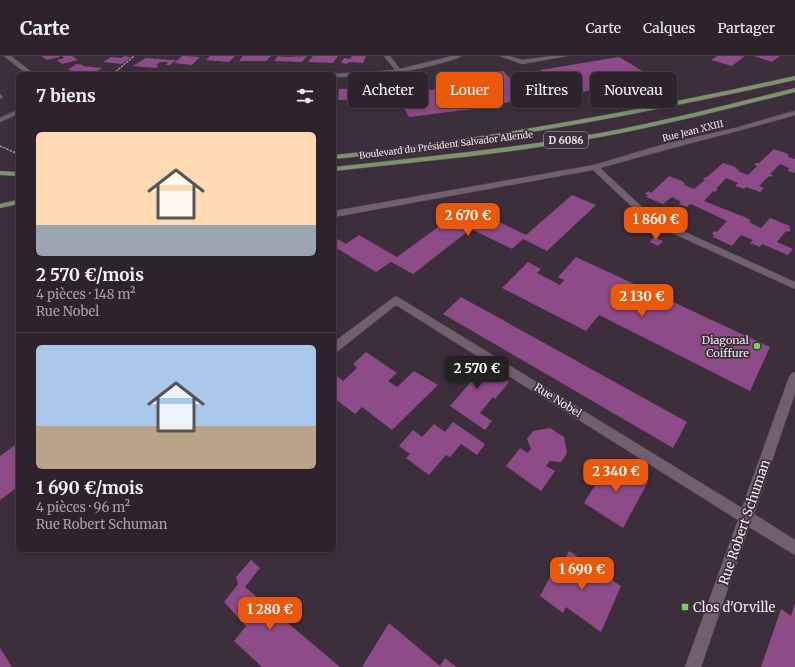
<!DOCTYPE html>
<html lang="fr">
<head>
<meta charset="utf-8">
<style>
  body { margin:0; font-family:Merriweather,serif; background:#362a34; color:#f1f3f6; height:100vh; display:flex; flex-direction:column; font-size:15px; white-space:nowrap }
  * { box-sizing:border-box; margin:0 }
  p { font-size:13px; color:#a7a4a9 }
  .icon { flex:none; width:22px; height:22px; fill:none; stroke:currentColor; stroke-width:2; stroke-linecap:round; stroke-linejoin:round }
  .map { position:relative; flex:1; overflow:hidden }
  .details { position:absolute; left:16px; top:16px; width:320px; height:480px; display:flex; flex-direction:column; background:#2e222c; border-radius:6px; box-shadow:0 2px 6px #0003,0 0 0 1px #493f48 }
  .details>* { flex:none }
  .top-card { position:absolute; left:348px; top:16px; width:380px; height:36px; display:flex; gap:8px }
  .price { position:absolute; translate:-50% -34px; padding:0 9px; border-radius:8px; background:#ea580c; color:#fff; font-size:13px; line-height:26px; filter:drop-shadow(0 1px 2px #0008) }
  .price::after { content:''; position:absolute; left:50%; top:24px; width:12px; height:9px; margin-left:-6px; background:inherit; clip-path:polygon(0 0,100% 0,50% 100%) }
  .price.on { background:#222; color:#fff }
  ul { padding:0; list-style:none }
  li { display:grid; align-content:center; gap:8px; height:212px; padding:0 20px }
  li+li { border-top:1px solid #493f48 }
  li span { display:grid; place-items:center; height:124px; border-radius:6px; color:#555 }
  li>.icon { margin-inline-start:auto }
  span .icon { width:72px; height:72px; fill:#fffc; stroke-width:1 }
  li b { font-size:17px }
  h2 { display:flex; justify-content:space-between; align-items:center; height:48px; padding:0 20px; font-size:17px }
  .pill { padding:0 14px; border-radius:6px; background:#2e222c; box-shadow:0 2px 6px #0003,0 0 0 1px #493f48; font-size:14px; line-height:36px }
  .pill.on { background:#ea580c; color:#fff }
  header { display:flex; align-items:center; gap:24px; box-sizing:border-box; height:56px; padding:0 20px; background:#2e222c; border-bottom:1px solid #493f48 }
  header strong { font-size:19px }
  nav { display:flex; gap:22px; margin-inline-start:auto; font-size:14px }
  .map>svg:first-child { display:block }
</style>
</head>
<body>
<header>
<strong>Carte</strong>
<nav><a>Carte</a><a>Calques</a><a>Partager</a></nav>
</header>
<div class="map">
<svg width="795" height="611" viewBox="0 0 795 611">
  <rect width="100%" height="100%" fill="#3d2e3b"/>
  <g fill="#8d4b87">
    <polygon points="41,0 60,0 60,1 47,4"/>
    <polygon points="62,0 72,0 78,4 62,8 57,4 64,2"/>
    <polygon points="124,0 131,1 122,8 103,6 111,1 122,2"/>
    <polygon points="182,0 186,0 200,1 192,9 174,7"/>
    <polygon points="210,0 235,0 229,6 206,4"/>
    <polygon points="243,0 271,0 266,5 239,5"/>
    <polygon points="278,0 285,1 307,0 302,6 274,5"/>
    <polygon points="313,0 338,0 333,7 308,6"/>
    <polygon points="352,0 366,0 363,7 349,6 347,8 341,7 344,2 350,3"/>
    <polygon points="717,0 745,0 732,10 711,4"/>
    <polygon points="754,0 780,0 772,6"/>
    <polygon points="619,1 654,22 571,38 540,14"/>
    <polygon points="146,2 171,4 176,4 170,9 166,9 168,6 160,6 156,9 159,10 156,12 133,10"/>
    <polygon points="76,8 83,9 82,10 102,12 93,18 72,17 75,15 68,14"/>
    <polygon points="503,15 531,44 494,48 469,19"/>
    <polygon points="456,31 473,53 409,61 402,49 407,49 401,37"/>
    <polygon points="370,32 371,43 338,44 339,33"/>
    <polygon points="774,93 785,97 789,99 788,101 795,103 795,117 788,115 789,112 780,108 770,118 773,119 771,121 769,120 759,130 764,132 760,136 746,131 744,133 735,130 738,127 726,122 716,133 718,133 715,136 713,135 704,145 747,162 751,165 749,166 761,172 770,162 790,170 789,172 791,173 789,176 786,175 777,186 793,193 788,199 762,188 760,191 750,187 753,184 741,179 732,190 713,181 714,179 712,178 714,175 717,176 727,165 691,148 687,151 679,148 681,146 672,141 663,148 646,141 648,139 645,138 648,135 651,137 669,120 682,125 685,128 684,129 694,133 705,124 703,123 705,121 707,121 723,107 736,111 735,112 739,114 738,115 748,119 757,110 754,109 756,107 759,107"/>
    <polygon points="572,139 596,149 547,195 523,183 512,193 471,173 413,218 391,206 376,216 338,193 334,196 334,181 346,188 359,179 397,201 456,158 476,168 487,160 526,179"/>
    <polygon points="654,181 663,185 658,190 650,186"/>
    <polygon points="576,201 770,291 750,335 599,259 586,275 502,232 528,206 541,213 537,217 560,229 564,224 558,221"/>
    <polygon points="461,241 687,366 673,392 443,258"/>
    <polygon points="366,296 397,317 388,325 397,331 414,315 438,329 392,374 362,351 355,358 334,342 334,323 337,320 343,325 357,312 353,308"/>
    <polygon points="465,299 509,326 495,343 493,341 480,357 492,365 485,374 450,350 470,327 451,315"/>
    <polygon points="453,366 485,388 477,399 461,388 450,401 446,399 429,419 406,402 410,398 399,390 413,374 422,381 434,368 445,376"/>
    <polygon points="550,372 564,381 567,397 561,406 550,405 546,410 555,415 541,435 506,410 520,392 528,397 531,393 527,383 533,375"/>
    <polygon points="18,387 18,431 0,444 0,400"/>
    <polygon points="611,403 648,426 623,472 584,447"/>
    <polygon points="569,495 621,530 601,576 566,551 563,557 540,540 557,508 561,510"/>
    <polygon points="251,504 260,512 245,531 340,611 262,611 234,585 246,570 224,546 238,528 236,521"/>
    <polygon points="795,547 795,611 761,611 781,553 791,560"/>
    <polygon points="389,567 440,610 445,602 456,611 362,611"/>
    <polygon points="0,592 12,611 0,611"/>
  </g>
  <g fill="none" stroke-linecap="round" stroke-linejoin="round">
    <defs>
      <g id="service">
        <polygon points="500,0 509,0 522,4 552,0 567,0 522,8"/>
        <polygon points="0,38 3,41 0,43"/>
      </g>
      <g id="minor">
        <polygon points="4,0 11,0 34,18 27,18"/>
        <path d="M 384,0 L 390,0 L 400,13 L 452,0 L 461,0 C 455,4 445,6 438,8 C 404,17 369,21 334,21 L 334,18 L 332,18 L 395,14 Z"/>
        <polygon points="237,16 280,16 283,18 234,18"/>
        <polygon points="18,54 18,58 0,66 0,62"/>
        <path d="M 795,55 L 795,59 C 730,78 665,93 600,112 L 654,162 L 795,226 L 795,233 L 648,166 L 593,114 L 334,161 L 334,155 L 594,109 L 661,89 L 735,72 Z"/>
        <polygon points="396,240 742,452 789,321 791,318 795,316 795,337 754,458 795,484 795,499 749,471 701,611 685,611 738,464 396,249 338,295 334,296 334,286 393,242"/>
      </g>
      <g id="primary">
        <path d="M 795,20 L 795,24 C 642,58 490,87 334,103 L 334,99 C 490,83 642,54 795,20 Z"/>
        <path d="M 795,32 L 795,36 C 723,54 650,73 577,85 C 497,99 415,106 334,115 L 334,111 C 415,102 496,94 577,81 C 650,69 723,50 795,32 Z"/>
        <polygon points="0,115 18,116 18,120 0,119"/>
        <polygon points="18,144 18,148 0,152 0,148"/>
      </g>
    </defs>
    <use href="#service" stroke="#5a4c58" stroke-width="1"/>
    <use href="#minor" stroke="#5a4c58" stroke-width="1"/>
    <use href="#primary" stroke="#5a4c58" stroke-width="1"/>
    <g stroke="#9f929d" stroke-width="1.5" stroke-dasharray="2.5 1" stroke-linecap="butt">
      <polyline points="113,18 134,0"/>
      <polyline points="0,90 16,97"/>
    </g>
    <polyline stroke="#9f929d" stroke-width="2" stroke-dasharray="3 1.5" stroke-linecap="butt" points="14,96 18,98"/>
    <use href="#service" fill="#705f6e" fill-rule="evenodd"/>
    <use href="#minor" fill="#705f6e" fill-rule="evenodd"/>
    <use href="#primary" fill="#7b946e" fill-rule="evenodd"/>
  </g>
  <g fill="#7ad157" stroke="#3d2e3b" stroke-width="1.5">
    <circle cx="757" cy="290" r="4"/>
    <rect x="681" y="547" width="8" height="8" rx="2"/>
  </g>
  <g text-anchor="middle" stroke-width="3.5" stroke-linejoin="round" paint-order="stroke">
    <g font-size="9" fill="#f2e7f0" stroke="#3d2e3b">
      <text transform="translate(693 75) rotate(-14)" y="3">Rue Jean XXIII</text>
      <text transform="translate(446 89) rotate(-7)" y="3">Boulevard du Président Salvador Allende</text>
    </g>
    <rect fill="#3d2e3b" stroke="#bcb0ba" stroke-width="1" x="544" y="76" width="44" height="16" rx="3"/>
    <g font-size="10" font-weight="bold" fill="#f2e7f0">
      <text x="566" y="88">D 6086</text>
    </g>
    <g font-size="11" fill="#f2e7f0" stroke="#3d2e3b" text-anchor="end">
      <text x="749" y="288">Diagonal<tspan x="749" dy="13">Coiffure</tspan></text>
    </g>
    <g font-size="11" fill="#f2e7f0" stroke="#3d2e3b">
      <text transform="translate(558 344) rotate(32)" y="4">Rue Nobel</text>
    </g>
    <g font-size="13" fill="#f2e7f0" stroke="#3d2e3b">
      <text transform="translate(744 466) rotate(-71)" y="5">Rue Robert Schuman</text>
    </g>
    <g font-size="13" fill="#f2e7f0" stroke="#3d2e3b" text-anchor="start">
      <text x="693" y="556">Clos d'Orville</text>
    </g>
  </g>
</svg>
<b class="price" style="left:468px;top:181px">2 670 €</b>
<b class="price" style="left:656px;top:185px">1 860 €</b>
<b class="price" style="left:642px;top:262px">2 130 €</b>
<b class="price on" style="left:477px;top:334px">2 570 €</b>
<b class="price" style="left:616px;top:437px">2 340 €</b>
<b class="price" style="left:582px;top:535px">1 690 €</b>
<b class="price" style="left:270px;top:575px">1 280 €</b>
<div class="top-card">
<a class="pill">Acheter</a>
<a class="pill on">Louer</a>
<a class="pill">Filtres</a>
<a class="pill">Nouveau</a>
</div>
<section class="details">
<h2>7 biens<svg class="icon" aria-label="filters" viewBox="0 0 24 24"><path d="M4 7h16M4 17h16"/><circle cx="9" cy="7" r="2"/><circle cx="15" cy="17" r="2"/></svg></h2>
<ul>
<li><span style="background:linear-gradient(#ffd9b3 75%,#9aa5b1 0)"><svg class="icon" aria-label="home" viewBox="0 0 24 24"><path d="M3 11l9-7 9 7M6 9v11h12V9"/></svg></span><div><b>2 570 €/mois</b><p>4 pièces · 148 m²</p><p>Rue Nobel</p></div></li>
<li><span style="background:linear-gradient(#a9c7e8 65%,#b9a48a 0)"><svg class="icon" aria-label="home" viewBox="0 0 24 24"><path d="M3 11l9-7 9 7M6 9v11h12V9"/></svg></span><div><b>1 690 €/mois</b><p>4 pièces · 96 m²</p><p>Rue Robert Schuman</p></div></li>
</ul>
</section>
</div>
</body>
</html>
